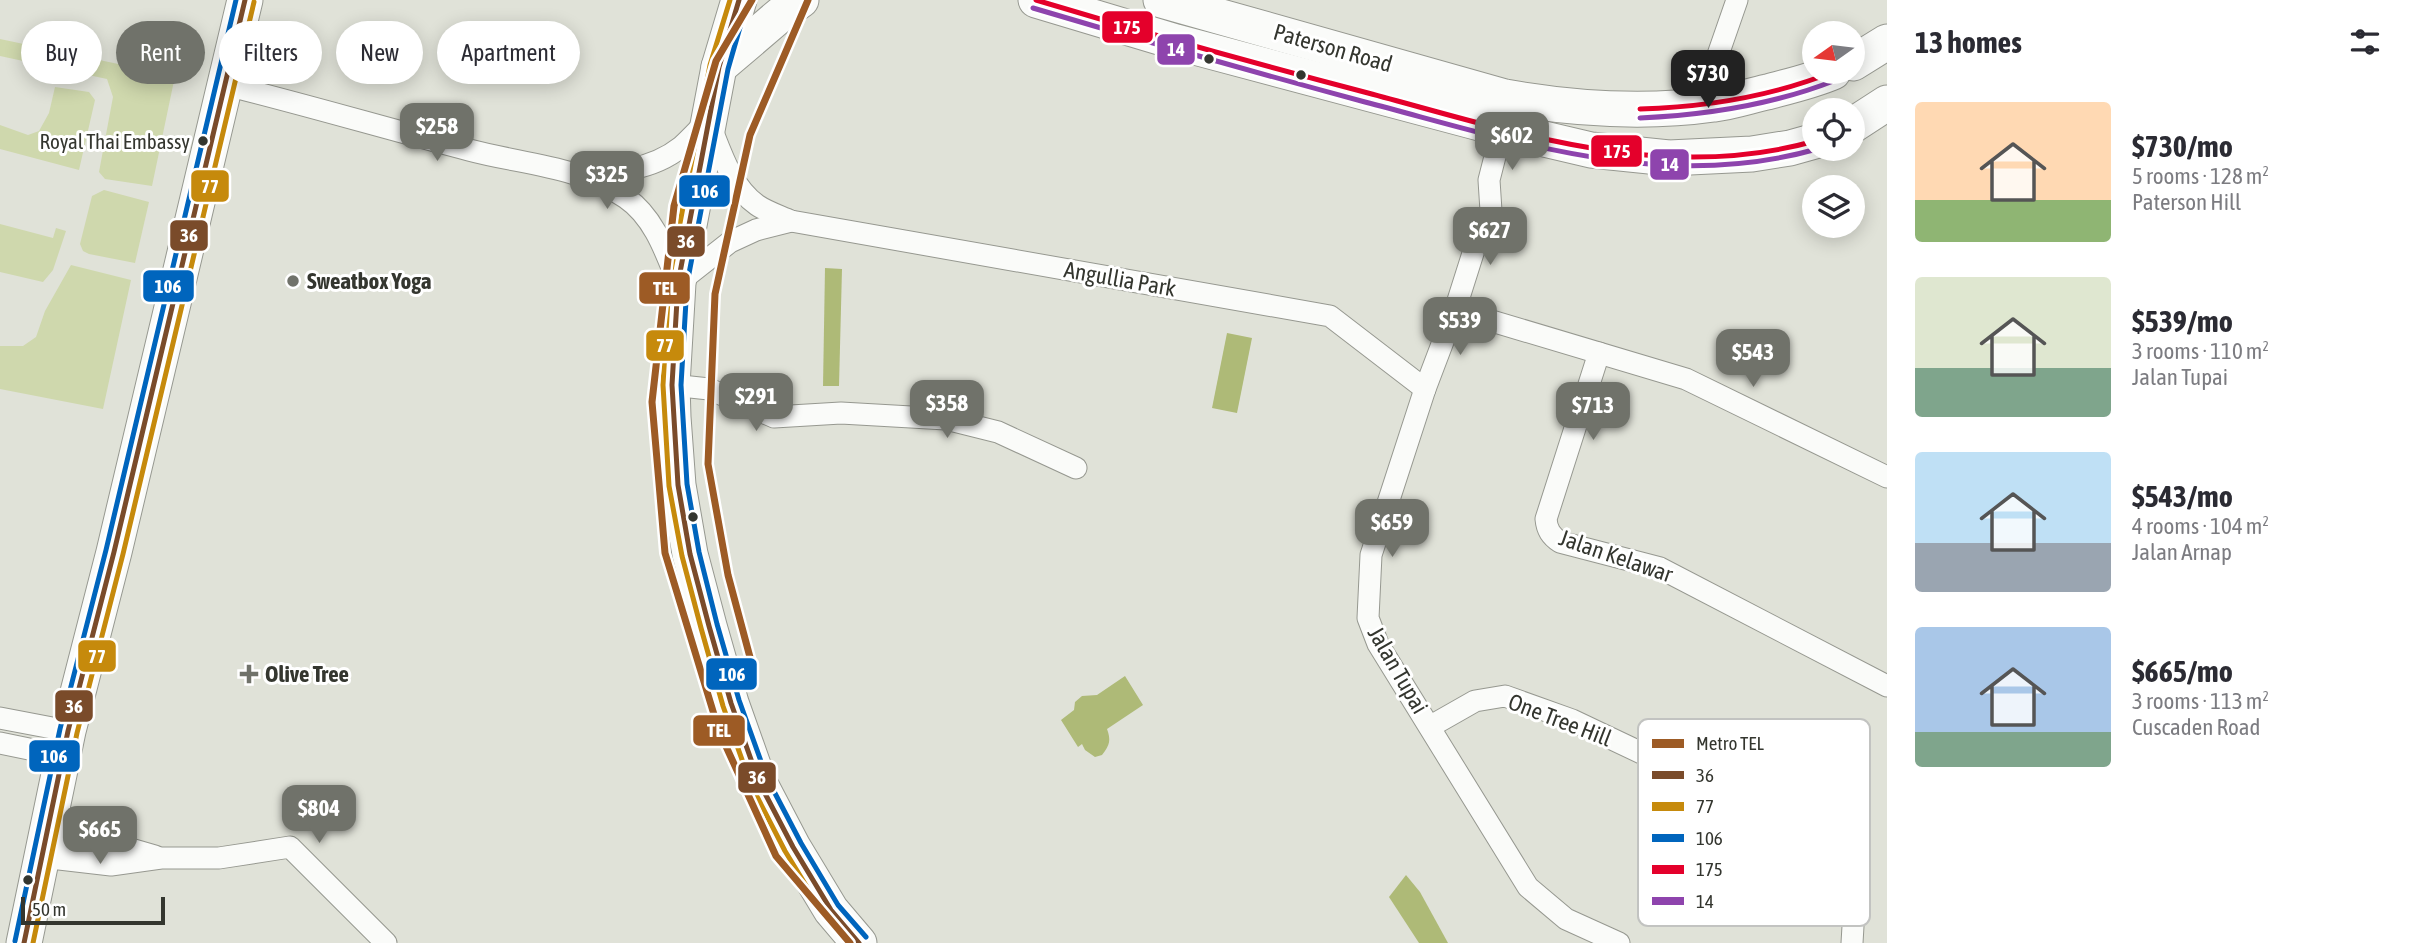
<!DOCTYPE html>
<html lang="en">
<head>
<meta charset="utf-8">
<style>
  body { margin:0; font-family:"Asap Condensed",sans-serif; background:#f2f2f3; color:#2b2b33; height:100vh; display:flex; flex-direction:column; font-size:26px; white-space:nowrap }
  * { box-sizing:border-box; margin:0 }
  p { font-size:23px; color:#7c7c81 }
  .icon { flex:none; width:38px; height:38px; fill:none; stroke:currentColor; stroke-width:2; stroke-linecap:round; stroke-linejoin:round }
  .map { position:relative; flex:1; overflow:hidden }
  .details { display:flex; flex-direction:column; background:#fff; width:525px }
  .details>* { flex:none }
  .top-card { position:absolute; left:21px; top:21px; width:665px; height:63px; display:flex; gap:14px }
  .needle { width:46px; rotate:256deg }
  .tools { position:absolute; left:1802px; top:21px; display:grid; gap:14px }
  .tools a { display:grid; place-items:center; width:63px; height:63px; border-radius:50%; background:#fff; box-shadow:0 4px 18px #0003; font-size:35px }
  .scale { position:absolute; left:21px; bottom:18px; width:144px; box-sizing:border-box; padding-left:7px; border:4px solid #34362f; border-top:0; font-size:19px; line-height:24px; white-space:nowrap; color:#34362f; -webkit-text-stroke:5px #fff; paint-order:stroke }
  .price { position:absolute; translate:-50% -60px; padding:0 16px; border-radius:14px; background:#70726a; color:#fff; font-size:23px; line-height:46px; filter:drop-shadow(0 2px 4px #0008) }
  .price::after { content:''; position:absolute; left:50%; top:42px; width:21px; height:16px; margin-left:-10px; background:inherit; clip-path:polygon(0 0,100% 0,50% 100%) }
  .price.active { background:#222; color:#fff }
  ul { padding:0; list-style:none }
  li { display:flex; align-items:center; gap:21px; height:175px; padding:0 28px }
  li span { display:grid; place-items:center; flex:none; width:196px; height:140px; border-radius:7px; color:#555 }
  li>.icon { margin-inline-start:auto }
  span .icon { width:84px; height:84px; fill:#fffc; stroke-width:1 }
  li b { font-size:30px }
  h2 { display:flex; justify-content:space-between; align-items:center; height:84px; padding:0 28px; font-size:30px }
  .tag { padding:0 24px; border-radius:32px; background:#fff; box-shadow:0 4px 18px #0003; font-size:24px; line-height:63px }
  .tag.active { background:#70726a; color:#fff }
  main { display:flex; flex:1; min-height:0 }
  .map>svg:first-child { display:block }
</style>
</head>
<body>
<main>
<div class="map">
<svg width="1887" height="943" viewBox="0 0 1887 943">
  <rect width="100%" height="100%" fill="#e0e2d8"/>
  <g fill="#cfd8ad">
    <polygon points="0,39 175,76 152,186 105,179 99,172 113,97 107,79 0,56"/>
    <polygon points="55,87 89,92 95,100 79,170 0,149 0,125 28,135 39,131 49,113"/>
    <polygon points="104,190 149,202 135,263 89,254 83,251 80,244 92,196"/>
    <polygon points="0,224 53,238 56,228 66,231 53,270 43,282 0,272"/>
    <polygon points="71,265 131,280 103,409 0,389 0,346 23,346 36,337 45,311"/>
  </g>
  <g fill="#aeba77">
    <polygon points="825,268 842,269 839,386 823,386"/>
    <polygon points="1227,333 1252,338 1237,413 1212,408"/>
    <path d="M 1125,676 L 1143,705 L 1107,729 C 1111,740 1110,745 1102,755 L 1095,757 L 1085,750 L 1082,744 L 1078,747 L 1061,720 L 1074,710 L 1075,702 L 1082,696 L 1097,695 Z"/>
    <polygon points="1406,875 1420,892 1448,943 1419,943 1389,897"/>
  </g>
  <g fill="none" stroke-linecap="round" stroke-linejoin="round">
    <defs>
      <g id="minor">
        <path d="M 226,85 C 307,105 388,129 469,150 C 521,164 580,166 626,198 C 654,217 666,253 678,283 L 730,242 L 756,230 L 791,221"/>
        <polyline points="1717,104 1712,72 1737,0"/>
        <polyline points="1502,129 1489,180 1491,211 1474,250 1455,310 1425,389 1371,555 1368,618 1378,644 1528,887 1566,919 1619,943"/>
        <path d="M 576,174 C 612,173 651,171 681,147 C 690,139 699,129 708,120 C 720,149 730,186 757,205 C 767,212 780,216 791,221 L 1330,316 L 1425,389"/>
        <polyline points="1455,310 1686,379 1887,477"/>
        <path d="M 1599,353 L 1546,519 C 1547,530 1551,536 1560,542 L 1660,568 L 1887,686"/>
        <polyline points="672,385 709,389 774,417 841,413 946,419 998,432 1076,468"/>
        <polyline points="0,718 68,731"/>
        <polyline points="1431,726 1475,701 1505,696 1572,720 1652,758 1800,836 1827,859 1846,891 1853,926 1852,943"/>
        <polyline points="0,743 63,756"/>
        <polyline points="46,837 124,847 155,856"/>
        <polyline points="42,857 111,865 161,858 219,858 290,847 386,943"/>
      </g>
      <g id="primary">
        <polyline points="739,0 719,67 678,283 672,385 673,417 678,485 690,554 709,626 731,703 759,782 793,847 831,910 859,943"/>
        <polyline points="1036,0 1176,42 1502,129 1591,150 1669,158 1752,154 1790,148 1815,141"/>
        <path d="M 1161,0 L 1505,97 C 1574,109 1644,114 1714,104 C 1732,102 1749,96 1767,92 C 1790,86 1812,81 1833,72"/>
        <polyline points="1853,63 1887,42"/>
        <polyline points="719,67 780,15 801,0"/>
        <polyline points="1853,125 1887,103"/>
        <polyline points="24,943 68,731 114,552 245,0"/>
      </g>
    </defs>
    <use href="#minor" stroke="#969890" stroke-width="23"/>
    <use href="#primary" stroke="#969890" stroke-width="37"/>
    <use href="#minor" stroke="#fafbf9" stroke-width="21"/>
    <use href="#primary" stroke="#fafbf9" stroke-width="35"/>
    <defs>
      <g id="bus-1">
        <polyline points="739,0 719,67 678,283 672,385 678,485 690,554 709,626 731,703 759,782 793,847 831,910 859,943"/>
        <polyline points="24,943 68,731 114,552 245,0"/>
      </g>
      <g id="bus-2">
        <polyline points="730,0 710,65 669,281 663,385 669,486 682,556 701,628 723,706 751,785 785,851 824,915 848,943"/>
        <polyline points="33,943 77,733 123,554 254,2"/>
      </g>
      <g id="bus-3">
        <polyline points="747,3 728,69 687,284 681,385 687,484 699,552 717,624 739,700 767,778 801,843 838,905 866,937"/>
        <polyline points="15,941 60,729 106,550 236,0"/>
      </g>
      <g id="bus-4">
        <path d="M 1036,0 C 1146,33 1257,64 1368,93 C 1515,132 1662,184 1815,141"/>
        <path d="M 1640,109 C 1707,107 1770,97 1833,72"/>
      </g>
      <g id="bus-5">
        <path d="M 1033,8 C 1144,41 1254,72 1365,102 C 1515,141 1662,193 1817,149"/>
        <path d="M 1640,118 C 1708,115 1773,105 1836,80"/>
      </g>
    </defs>
    <use href="#bus-1" stroke="#fff" stroke-width="10"/>
    <use href="#bus-2" stroke="#fff" stroke-width="10"/>
    <use href="#bus-3" stroke="#fff" stroke-width="10"/>
    <use href="#bus-4" stroke="#fff" stroke-width="10"/>
    <use href="#bus-5" stroke="#fff" stroke-width="10"/>
    <use href="#bus-1" stroke="#7a4b2a" stroke-width="5"/>
    <use href="#bus-2" stroke="#c68a0c" stroke-width="5"/>
    <use href="#bus-3" stroke="#0065bd" stroke-width="5"/>
    <use href="#bus-4" stroke="#e4002b" stroke-width="5"/>
    <use href="#bus-5" stroke="#8e44ad" stroke-width="5"/>
    <defs>
      <g id="metro-1">
        <polyline points="752,0 716,61 674,206 652,402 665,553 719,731 776,856 850,943"/>
        <polyline points="751,661 728,575 708,464 715,294 750,135 808,0"/>
      </g>
    </defs>
    <use href="#metro-1" stroke="#fff" stroke-width="12"/>
    <use href="#metro-1" stroke="#9d5b25" stroke-width="7"/>
  </g>
  <g fill="#34362f" stroke="#fff" stroke-width="2.5">
    <circle cx="1209" cy="59" r="6"/>
    <circle cx="1301" cy="75" r="6"/>
    <circle cx="203" cy="141" r="6"/>
    <circle cx="693" cy="517" r="6"/>
    <circle cx="28" cy="880" r="6"/>
  </g>
  <g fill="#70726a" stroke="#fff" stroke-width="2.5">
    <circle cx="293" cy="281" r="7"/>
    <path d="M245.5 663.5h7v7h7v7h-7v7h-7v-7h-7v-7h7z"/>
  </g>
  <g text-anchor="middle" stroke-width="6" stroke-linejoin="round" paint-order="stroke">
    <g font-size="21" fill="#34362f" stroke="#fff" text-anchor="end">
      <text x="190" y="149">Royal Thai Embassy</text>
    </g>
    <g font-size="23" fill="#34362f" stroke="#fff">
      <text transform="translate(1333 48) rotate(16)" y="8">Paterson Road</text>
      <text transform="translate(1120 279) rotate(10)" y="8">Angullia Park</text>
      <text transform="translate(1616 556) rotate(19)" y="8">Jalan Kelawar</text>
      <text transform="translate(1398 670) rotate(60)" y="8">Jalan Tupai</text>
      <text transform="translate(1560 720) rotate(21)" y="8">One Tree Hill</text>
    </g>
    <g font-size="23" font-weight="bold" fill="#34362f" stroke="#fff" text-anchor="start">
      <text x="307" y="289">Sweatbox Yoga</text>
      <text x="265" y="682">Olive Tree</text>
    </g>
  </g>
  <rect x="1638" y="719" width="232" height="207" rx="10" fill="#fff" stroke="#c2c3c1" stroke-width="2"/>
  <rect x="1652" y="739" width="32" height="9" fill="#9d5b25"/>
  <rect x="1652" y="771" width="32" height="8" fill="#7a4b2a"/>
  <rect x="1652" y="802" width="32" height="9" fill="#c68a0c"/>
  <rect x="1652" y="834" width="32" height="8" fill="#0065bd"/>
  <rect x="1652" y="865" width="32" height="9" fill="#e4002b"/>
  <rect x="1652" y="897" width="32" height="8" fill="#8e44ad"/>
  <g font-size="19" fill="#34362f">
    <text x="1696" y="750">Metro TEL</text>
    <text x="1696" y="782">36</text>
    <text x="1696" y="813">77</text>
    <text x="1696" y="845">106</text>
    <text x="1696" y="876">175</text>
    <text x="1696" y="908">14</text>
  </g>
  <g stroke="#fff" stroke-width="2.5">
    <rect x="1101" y="10" width="53" height="34" rx="7" fill="#e4002b"/>
    <rect x="1156" y="33" width="40" height="33" rx="7" fill="#8e44ad"/>
    <rect x="1590" y="134" width="53" height="34" rx="7" fill="#e4002b"/>
    <rect x="1649" y="148" width="41" height="33" rx="7" fill="#8e44ad"/>
    <rect x="190" y="169" width="40" height="34" rx="7" fill="#c68a0c"/>
    <rect x="678" y="174" width="53" height="34" rx="7" fill="#0065bd"/>
    <rect x="169" y="219" width="40" height="33" rx="7" fill="#7a4b2a"/>
    <rect x="666" y="225" width="40" height="33" rx="7" fill="#7a4b2a"/>
    <rect x="142" y="269" width="53" height="34" rx="7" fill="#0065bd"/>
    <rect x="638" y="271" width="53" height="34" rx="7" fill="#9d5b25"/>
    <rect x="645" y="329" width="40" height="33" rx="7" fill="#c68a0c"/>
    <rect x="77" y="639" width="40" height="34" rx="7" fill="#c68a0c"/>
    <rect x="705" y="657" width="53" height="34" rx="7" fill="#0065bd"/>
    <rect x="54" y="689" width="40" height="34" rx="7" fill="#7a4b2a"/>
    <rect x="692" y="714" width="54" height="33" rx="7" fill="#9d5b25"/>
    <rect x="28" y="739" width="53" height="34" rx="7" fill="#0065bd"/>
    <rect x="737" y="761" width="40" height="33" rx="7" fill="#7a4b2a"/>
  </g>
  <g font-size="19" text-anchor="middle" font-weight="bold" fill="#fff">
    <text x="1127" y="34">175</text>
    <text x="1176" y="56">14</text>
    <text x="1617" y="158">175</text>
    <text x="1670" y="171">14</text>
    <text x="210" y="193">77</text>
    <text x="705" y="198">106</text>
    <text x="189" y="242">36</text>
    <text x="686" y="248">36</text>
    <text x="168" y="293">106</text>
    <text x="665" y="295">TEL</text>
    <text x="665" y="352">77</text>
    <text x="97" y="663">77</text>
    <text x="732" y="681">106</text>
    <text x="74" y="713">36</text>
    <text x="719" y="737">TEL</text>
    <text x="54" y="763">106</text>
    <text x="757" y="784">36</text>
  </g>
</svg>
<div class="tools">
<a><svg class="needle" viewBox="-14 -14 28 28"><path d="M0-13l5 13h-10z" fill="#e53935"/><path d="M0 13l5-13h-10z" fill="#7c7c81"/></svg></a>
<a><svg class="icon" aria-label="locate" viewBox="0 0 24 24"><circle cx="12" cy="12" r="6"/><path d="M12 2v4M12 18v4M2 12h4M18 12h4"/></svg></a>
<a><svg class="icon" aria-label="layers" viewBox="0 0 24 24"><path d="M12 4l9 5-9 5-9-5zM3 14l9 5 9-5"/></svg></a>
</div>
<div class="scale">50 m</div>
<b class="price active" style="left:1708px;top:110px">$730</b>
<b class="price" style="left:437px;top:163px">$258</b>
<b class="price" style="left:1512px;top:172px">$602</b>
<b class="price" style="left:607px;top:211px">$325</b>
<b class="price" style="left:1490px;top:267px">$627</b>
<b class="price" style="left:1460px;top:357px">$539</b>
<b class="price" style="left:1753px;top:389px">$543</b>
<b class="price" style="left:756px;top:433px">$291</b>
<b class="price" style="left:947px;top:440px">$358</b>
<b class="price" style="left:1593px;top:442px">$713</b>
<b class="price" style="left:1392px;top:559px">$659</b>
<b class="price" style="left:319px;top:845px">$804</b>
<b class="price" style="left:100px;top:866px">$665</b>
<div class="top-card">
<a class="tag">Buy</a>
<a class="tag active">Rent</a>
<a class="tag">Filters</a>
<a class="tag">New</a>
<a class="tag">Apartment</a>
</div>
</div>
<section class="details">
<h2>13 homes<svg class="icon" aria-label="filters" viewBox="0 0 24 24"><path d="M4 7h16M4 17h16"/><circle cx="9" cy="7" r="2"/><circle cx="15" cy="17" r="2"/></svg></h2>
<ul>
<li><span style="background:linear-gradient(#ffd9b3 70%,#8fb573 0)"><svg class="icon" aria-label="home" viewBox="0 0 24 24"><path d="M3 11l9-7 9 7M6 9v11h12V9"/></svg></span><div><b>$730/mo</b><p>5 rooms · 128 m²</p><p>Paterson Hill</p></div></li>
<li><span style="background:linear-gradient(#dfe7d0 65%,#7fa58c 0)"><svg class="icon" aria-label="home" viewBox="0 0 24 24"><path d="M3 11l9-7 9 7M6 9v11h12V9"/></svg></span><div><b>$539/mo</b><p>3 rooms · 110 m²</p><p>Jalan Tupai</p></div></li>
<li><span style="background:linear-gradient(#bfe0f5 65%,#9aa5b1 0)"><svg class="icon" aria-label="home" viewBox="0 0 24 24"><path d="M3 11l9-7 9 7M6 9v11h12V9"/></svg></span><div><b>$543/mo</b><p>4 rooms · 104 m²</p><p>Jalan Arnap</p></div></li>
<li><span style="background:linear-gradient(#a9c7e8 75%,#7fa58c 0)"><svg class="icon" aria-label="home" viewBox="0 0 24 24"><path d="M3 11l9-7 9 7M6 9v11h12V9"/></svg></span><div><b>$665/mo</b><p>3 rooms · 113 m²</p><p>Cuscaden Road</p></div></li>
</ul>
</section>
</main>
</body>
</html>
